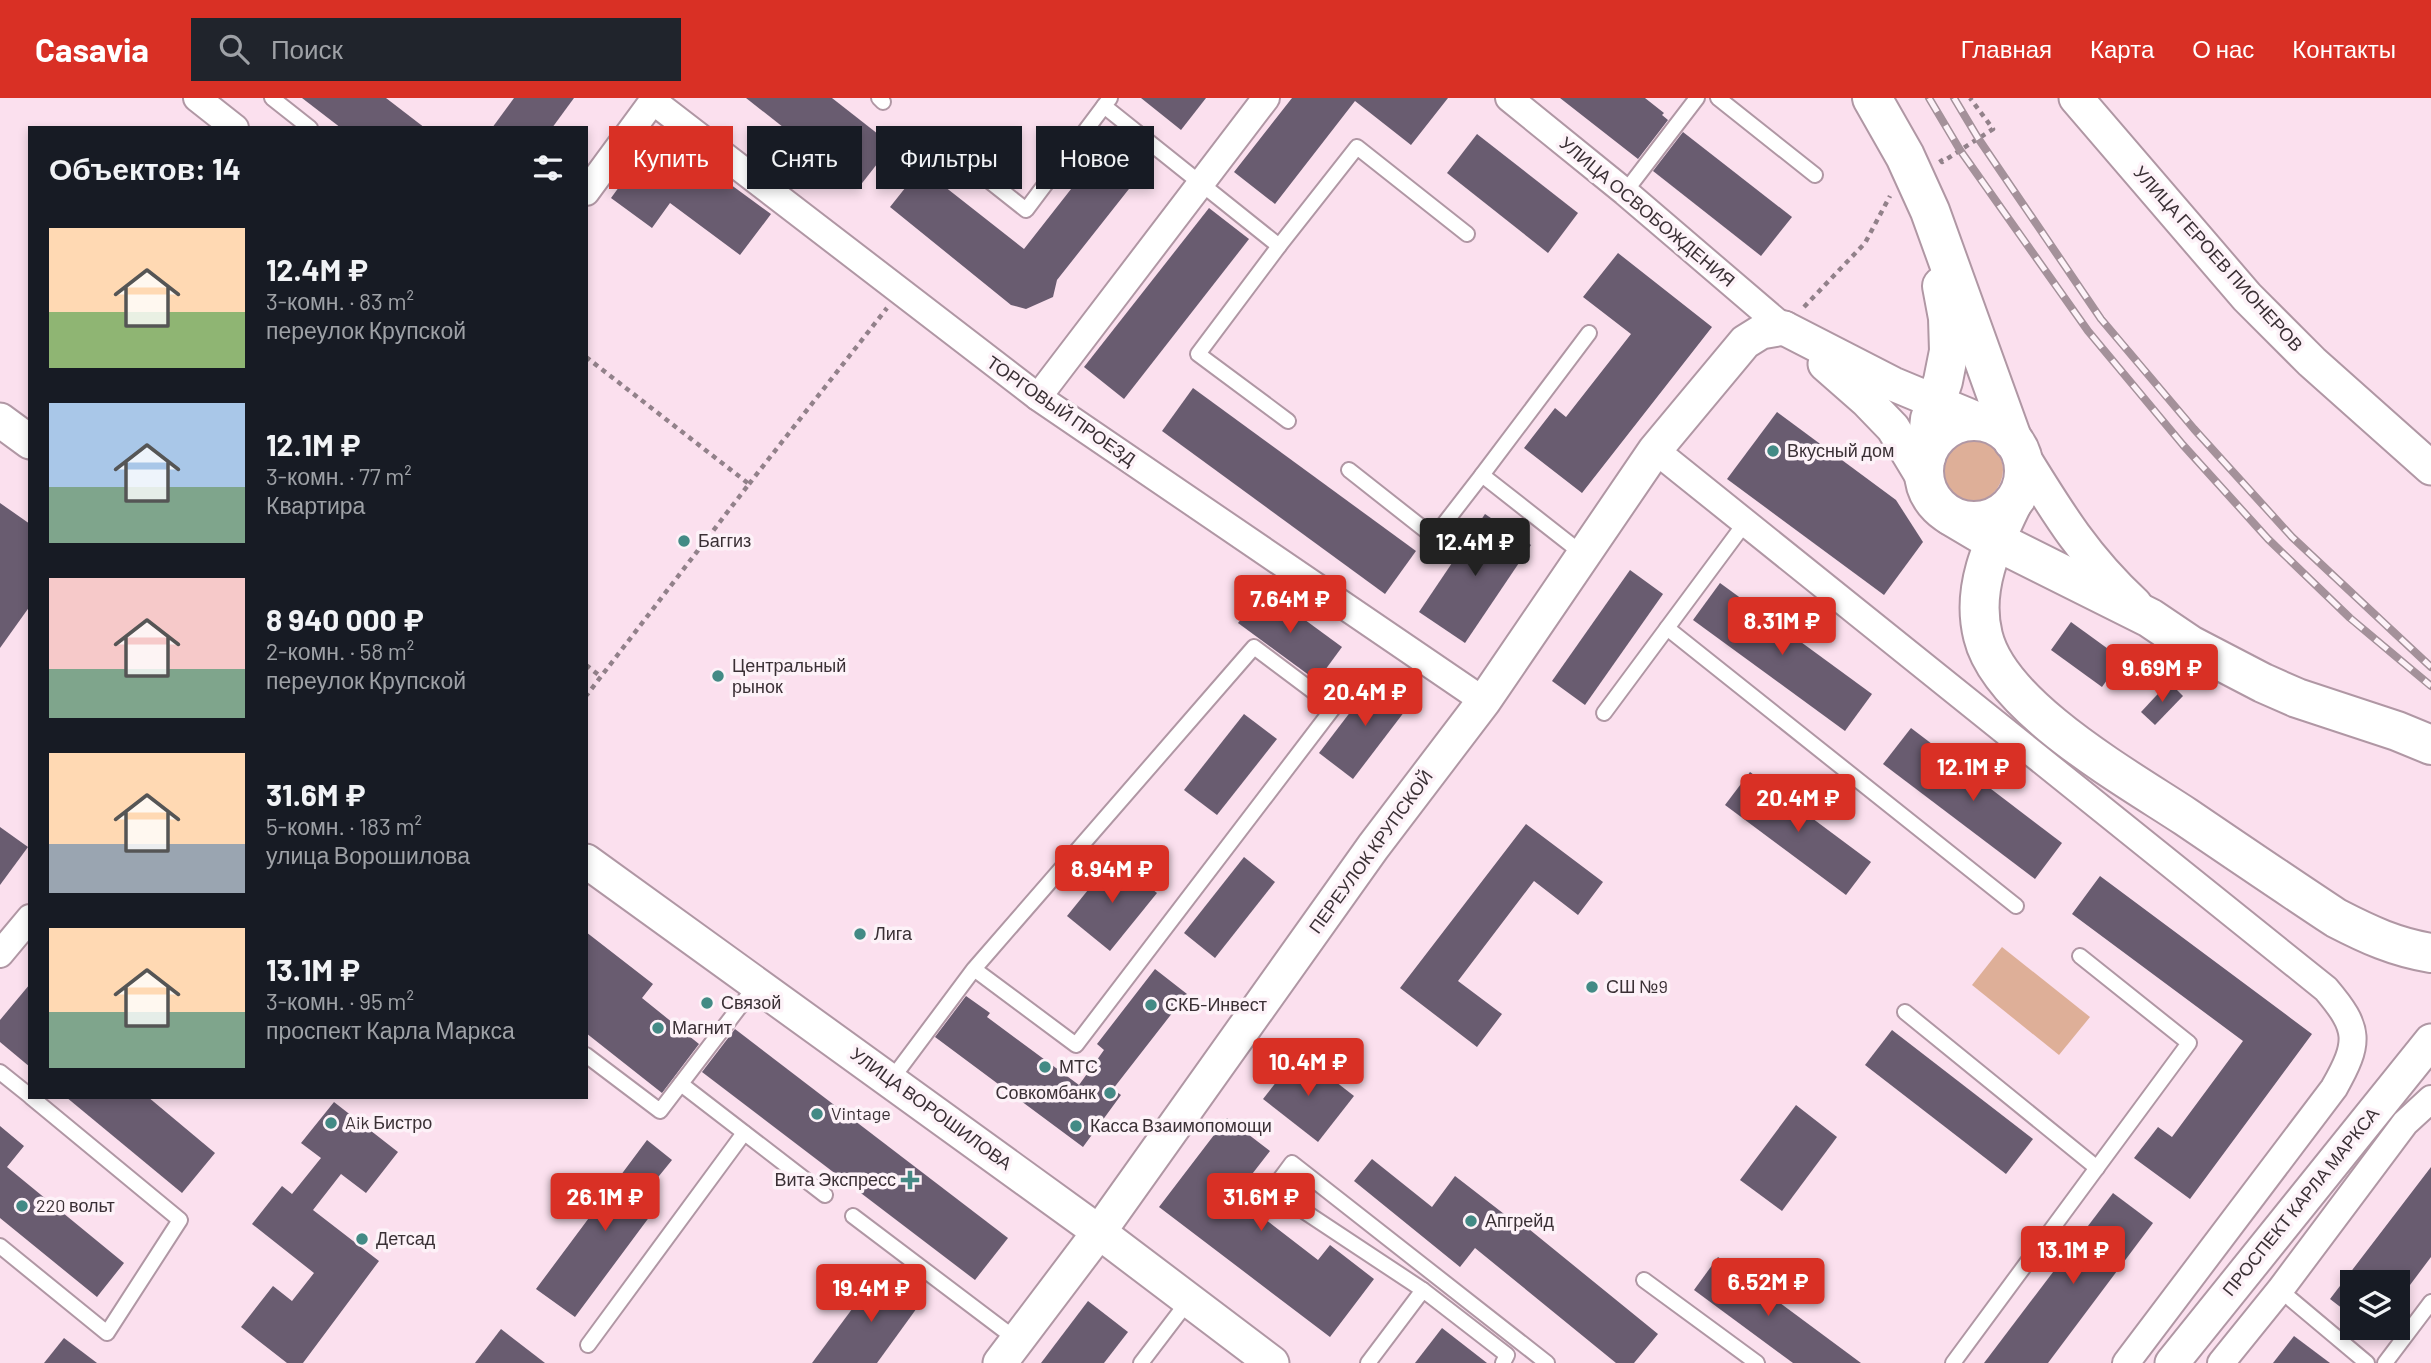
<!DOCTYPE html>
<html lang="ru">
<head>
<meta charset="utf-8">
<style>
  body { margin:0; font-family:Barlow,sans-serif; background:#20242c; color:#f1f3f6; height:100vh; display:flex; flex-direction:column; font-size:26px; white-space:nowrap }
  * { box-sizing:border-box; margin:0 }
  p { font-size:23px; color:#9ea1a6 }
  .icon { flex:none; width:38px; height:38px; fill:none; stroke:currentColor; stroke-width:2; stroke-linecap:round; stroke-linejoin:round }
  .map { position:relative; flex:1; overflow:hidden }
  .side { position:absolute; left:28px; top:28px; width:560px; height:973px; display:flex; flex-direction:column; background:#171b24; border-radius:0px; box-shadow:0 4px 10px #0003 }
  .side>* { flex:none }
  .banner { position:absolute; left:609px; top:28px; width:665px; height:63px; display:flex; gap:14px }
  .fabs { position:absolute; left:2340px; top:1172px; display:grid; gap:14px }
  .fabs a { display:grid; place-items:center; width:70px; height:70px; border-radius:0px; background:#171b24; box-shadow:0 4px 10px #0003; font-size:35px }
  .price { position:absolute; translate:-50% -60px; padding:0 16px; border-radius:7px; background:#d93025; color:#fff; font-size:23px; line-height:46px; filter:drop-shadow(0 2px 4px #0008) }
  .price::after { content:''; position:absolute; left:50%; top:42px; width:21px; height:16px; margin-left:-10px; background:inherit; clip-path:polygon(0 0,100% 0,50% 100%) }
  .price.active { background:#222; color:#fff }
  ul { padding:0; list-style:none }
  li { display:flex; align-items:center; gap:21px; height:175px; padding:0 21px }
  li span { display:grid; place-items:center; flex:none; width:196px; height:140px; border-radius:0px; color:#555 }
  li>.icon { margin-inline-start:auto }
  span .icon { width:84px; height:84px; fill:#fffc; stroke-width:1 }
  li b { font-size:30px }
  h2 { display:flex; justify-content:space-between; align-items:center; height:84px; padding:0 21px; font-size:30px }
  .chip { padding:0 24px; border-radius:0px; background:#171b24; box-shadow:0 4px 10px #0003; font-size:24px; line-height:63px }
  .chip.active { background:#d93025; color:#fff }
  header { display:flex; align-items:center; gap:42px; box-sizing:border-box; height:98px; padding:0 35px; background:#d93025; color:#fff }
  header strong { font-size:33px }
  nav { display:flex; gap:38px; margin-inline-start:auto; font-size:24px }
  .search { width:490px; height:63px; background:#20242c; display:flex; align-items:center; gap:18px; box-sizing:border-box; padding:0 24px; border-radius:0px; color:#9ea1a6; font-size:26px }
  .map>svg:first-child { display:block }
</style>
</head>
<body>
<header>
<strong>Casavia</strong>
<div class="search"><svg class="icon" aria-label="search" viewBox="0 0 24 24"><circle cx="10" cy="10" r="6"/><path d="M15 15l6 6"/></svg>Поиск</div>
<nav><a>Главная</a><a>Карта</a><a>О нас</a><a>Контакты</a></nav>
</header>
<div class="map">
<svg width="2431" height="1265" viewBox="0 0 2431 1265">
  <rect width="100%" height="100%" fill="#fbe0ee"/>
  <g fill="#deaf98">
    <circle cx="1971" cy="372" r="32"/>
    <polygon points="2002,849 2090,919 2059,957 1972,887"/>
  </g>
  <g fill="#695c70">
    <polygon points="302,0 386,0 425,30 341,30"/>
    <polygon points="514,0 574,0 552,30 492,30"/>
    <polygon points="746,0 832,0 892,47 859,89"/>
    <polygon points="1141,0 1206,0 1181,32"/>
    <polygon points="1292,0 1448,0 1411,47 1355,3 1275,106 1234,74"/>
    <polygon points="1560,0 1645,0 1664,15 1662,17 1668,22 1638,61"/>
    <polygon points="659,34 771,116 740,157 670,105 652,130 611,100"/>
    <polygon points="1683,34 1792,119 1761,158 1653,73"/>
    <polygon points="1477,36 1578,115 1548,155 1447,75"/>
    <polygon points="1104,49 1140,77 1057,182 1053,199 1026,211 1011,207 890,109 921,70 1024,151"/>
    <polygon points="1209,110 1249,141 1124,301 1084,269"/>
    <polygon points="1618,155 1712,229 1582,395 1524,350 1555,310 1566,319 1631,236 1583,199"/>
    <polygon points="1193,290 1416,453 1385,496 1162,333"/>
    <polygon points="1777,314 1896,402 1923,444 1884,497 1727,381"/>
    <polygon points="0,405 30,426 30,508 0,550"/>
    <polygon points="1485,416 1531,447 1465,545 1419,514"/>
    <polygon points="1630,472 1663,496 1585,607 1552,583"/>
    <polygon points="1720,485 1872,596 1845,633 1693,522"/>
    <polygon points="1263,491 1342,549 1317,583 1238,525"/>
    <polygon points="2071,524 2122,561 2102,589 2051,552"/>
    <polygon points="1377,579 1411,605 1353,681 1319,655"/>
    <polygon points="2169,584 2183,598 2155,627 2141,614"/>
    <polygon points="1244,616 1277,641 1217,717 1184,692"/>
    <polygon points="1911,630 2062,745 2035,781 1883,666"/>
    <polygon points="1750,674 1871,764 1846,797 1725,707"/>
    <polygon points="1526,726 1603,784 1578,817 1534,783 1458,883 1502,916 1477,949 1400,890"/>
    <polygon points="0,729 28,749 0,787"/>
    <polygon points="1244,759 1275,784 1215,860 1184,835"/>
    <polygon points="1113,761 1157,795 1110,853 1067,818"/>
    <polygon points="2100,778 2312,936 2190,1101 2134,1060 2158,1029 2172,1039 2243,943 2072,816"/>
    <polygon points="586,834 653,886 642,900 699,946 662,995 586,935"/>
    <polygon points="1155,871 1187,896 1113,991 1121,997 1083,1049 935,939 966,898 990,915 987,919 1079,987 1104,952 1097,946"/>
    <polygon points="30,886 30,969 0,944 0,922"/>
    <polygon points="735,931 1008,1140 975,1182 702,974"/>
    <polygon points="1892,932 2033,1041 2006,1076 1865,967"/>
    <polygon points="1299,955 1354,998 1318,1044 1263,1001"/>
    <polygon points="66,999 148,999 215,1055 182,1095"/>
    <polygon points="334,1004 398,1054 366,1095 341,1076 313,1112 379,1163 303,1265 287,1265 241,1229 273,1188 292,1203 314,1175 252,1126 282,1088 292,1096 321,1060 301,1045"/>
    <polygon points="1796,1007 1837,1039 1782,1113 1740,1082"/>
    <polygon points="1227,1020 1270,1053 1235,1098 1318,1162 1330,1147 1374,1181 1330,1239 1159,1109"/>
    <polygon points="0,1028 24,1048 7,1069 124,1165 97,1199 0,1120"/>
    <polygon points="647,1042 672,1062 642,1099 656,1110 575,1219 536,1191"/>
    <polygon points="1372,1061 1432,1109 1455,1078 1517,1126 1519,1123 1658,1236 1634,1265 1616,1265 1475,1150 1460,1169 1354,1083"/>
    <polygon points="2431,1069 2431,1159 2398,1203 2398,1185 2352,1185 2352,1218 2330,1201"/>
    <polygon points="2113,1095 2153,1125 2048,1265 1984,1265"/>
    <polygon points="1718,1159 1861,1265 1793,1265 1694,1192"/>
    <polygon points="881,1172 922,1203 877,1265 812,1265"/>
    <polygon points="1088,1203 1128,1234 1104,1265 1041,1265"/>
    <polygon points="1442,1230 1487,1265 1415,1265"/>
    <polygon points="501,1231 545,1265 475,1265"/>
    <polygon points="2294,1238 2330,1265 2273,1265"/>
    <polygon points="64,1240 97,1265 44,1265"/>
  </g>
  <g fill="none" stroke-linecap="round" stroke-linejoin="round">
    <defs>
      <g id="service">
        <polyline points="272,0 310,30"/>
        <polyline points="879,0 883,4"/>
        <polyline points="1110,0 1104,8 1279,148 1198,256 1288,323"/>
        <polyline points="1718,0 1815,77"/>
        <polyline points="954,55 1026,112 1104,8"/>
        <polyline points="1625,94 1697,0"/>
        <polyline points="1279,148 1357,49 1467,136"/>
        <polyline points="1349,372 1434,439 1482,377"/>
        <polyline points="1584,457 1482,377 1589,235"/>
        <polyline points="1667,530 2016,808"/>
        <polyline points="1604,615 1745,425"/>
        <polyline points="1905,914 2097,1070"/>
        <polyline points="586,957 660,1013 757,886"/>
        <polyline points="0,974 30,998"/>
        <polyline points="891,982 974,871 1076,947 1334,609 1254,549 974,871"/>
        <polyline points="681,986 825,1097"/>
        <polyline points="853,1118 1017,1242"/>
        <polyline points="0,1148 107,1235 180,1122 31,999"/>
        <polyline points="1644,1182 1757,1265"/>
        <polyline points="1423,1192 1272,1092 1292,1065 1547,1265"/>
        <polyline points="2280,1192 2367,1265"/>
        <polyline points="588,1247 744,1035"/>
        <polyline points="1141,1265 1189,1202"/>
        <polyline points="1368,1265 1423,1192 1507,1257 1503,1265"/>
        <polyline points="1953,1265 2189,945 2080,858"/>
        <polyline points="2385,1265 2431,1204"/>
      </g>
      <g id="minor">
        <polyline points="197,0 235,30"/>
        <polyline points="1509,0 1625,94 1784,230"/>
        <polyline points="653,3 1038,299 1484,603"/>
        <polyline points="586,94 655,0"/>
        <polyline points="1038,299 1266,0"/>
        <path d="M 1655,352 L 2326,891 C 2360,931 2360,944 2334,990 L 2126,1265"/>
        <polyline points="0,856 30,820"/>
        <polyline points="2221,1265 2280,1192 2405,1025 2431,1001"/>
      </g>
      <g id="tertiary">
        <polyline points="2076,0 2247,199 2312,264 2431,370"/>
        <polyline points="1784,230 1893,286 1994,328"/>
        <polyline points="1825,266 1866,302 1893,330 1925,383"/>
        <polyline points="0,322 30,344"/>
        <path d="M 2019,352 C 2056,412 2083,458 2135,506"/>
        <polyline points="586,763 1099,1134 1272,1265"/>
        <polyline points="1000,1265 1099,1134 1373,749 1484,603 1655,352 1745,244 1761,234 1784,230"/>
        <polyline points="2172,1265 2431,943"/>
      </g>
      <g id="primary">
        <polyline points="1872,0 1905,58 1930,113 2013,343"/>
        <circle cx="1974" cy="373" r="50"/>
        <polyline points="1926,359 1930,321 1943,283 1949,253 1948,220 1942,188"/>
        <path d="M 2012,406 C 1992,447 1971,491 1983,538 C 2000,609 2127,680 2186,719 C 2236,753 2286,787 2336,820 C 2369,837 2395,849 2431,855"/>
        <polyline points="1951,418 1978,434 2150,520 2190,547 2263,585 2297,600 2397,633 2431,647"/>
      </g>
    </defs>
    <use href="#service" stroke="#b097a4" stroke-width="18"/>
    <use href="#minor" stroke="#b097a4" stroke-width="30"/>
    <use href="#tertiary" stroke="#b097a4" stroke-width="37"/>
    <use href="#primary" stroke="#b097a4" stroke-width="42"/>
    <g stroke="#92818a" stroke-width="4.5" stroke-dasharray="5 5" stroke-linecap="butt">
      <polyline points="1940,61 1942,64 1993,31 1970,0"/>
      <polyline points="1804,209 1865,145 1890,98"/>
      <polyline points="586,259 749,386 586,598"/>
      <polyline points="749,386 887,210"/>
      <polyline points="586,567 600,578"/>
    </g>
    <use href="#service" stroke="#fff" stroke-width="14"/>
    <use href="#minor" stroke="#fff" stroke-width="26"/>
    <use href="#tertiary" stroke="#fff" stroke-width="33"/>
    <use href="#primary" stroke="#fff" stroke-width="38"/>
    <defs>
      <g id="rail">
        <polyline points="1929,0 1960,52 2088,233 2183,347 2268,441 2350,520 2431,588"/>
        <polyline points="1954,0 1978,40 2101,221 2194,331 2292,439 2431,569"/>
      </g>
    </defs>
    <use href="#rail" stroke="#a4919a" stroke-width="8"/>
    <use href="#rail" stroke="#fdf2f8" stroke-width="5" stroke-dasharray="16" stroke-linecap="butt"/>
  </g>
  <g fill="#438a85" stroke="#fdf2f8" stroke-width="2.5">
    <circle cx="1773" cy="353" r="7"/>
    <circle cx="684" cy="443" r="7"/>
    <circle cx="718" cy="578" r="7"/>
    <circle cx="860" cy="836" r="7"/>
    <circle cx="1592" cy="889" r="7"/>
    <circle cx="707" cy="905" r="7"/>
    <circle cx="1151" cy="907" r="7"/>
    <circle cx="658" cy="930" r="7"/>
    <circle cx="1045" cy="969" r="7"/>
    <circle cx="1110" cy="995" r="7"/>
    <circle cx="817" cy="1016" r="7"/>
    <circle cx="331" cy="1025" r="7"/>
    <circle cx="1076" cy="1028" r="7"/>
    <path d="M906.5 1071.5h7v7h7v7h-7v7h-7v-7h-7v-7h7z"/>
    <circle cx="22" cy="1108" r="7"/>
    <circle cx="1471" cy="1123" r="7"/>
    <circle cx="362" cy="1141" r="7"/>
  </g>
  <g text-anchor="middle" stroke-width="7" stroke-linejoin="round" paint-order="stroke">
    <g font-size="18" fill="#3a3035" stroke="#fdf2f8">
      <text transform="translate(1647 114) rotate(40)" y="6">УЛИЦА ОСВОБОЖДЕНИЯ</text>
      <text transform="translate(2218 161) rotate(48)" y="6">УЛИЦА ГЕРОЕВ ПИОНЕРОВ</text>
      <text transform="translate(1061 313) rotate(35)" y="6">ТОРГОВЫЙ ПРОЕЗД</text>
      <text transform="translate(1371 754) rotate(-54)" y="6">ПЕРЕУЛОК КРУПСКОЙ</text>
      <text transform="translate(931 1011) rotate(36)" y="6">УЛИЦА ВОРОШИЛОВА</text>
      <text transform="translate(2301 1104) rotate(-51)" y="6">ПРОСПЕКТ КАРЛА МАРКСА</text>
    </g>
    <g font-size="18" fill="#3a3035" stroke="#fdf2f8" text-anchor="start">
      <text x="1787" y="359">Вкусный дом</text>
      <text x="698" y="449">Баггиз</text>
      <text x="732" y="574">Центральный<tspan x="732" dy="21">рынок</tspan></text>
      <text x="874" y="842">Лига</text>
      <text x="1606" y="895">СШ №9</text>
      <text x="721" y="911">Связой</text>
      <text x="1165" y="913">СКБ-Инвест</text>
      <text x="672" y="936">Магнит</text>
      <text x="1059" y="975">МТС</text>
      <text x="1096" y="1001" text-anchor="end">Совкомбанк</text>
      <text x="831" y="1022">Vintage</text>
      <text x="345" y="1031">Aik Бистро</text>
      <text x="1090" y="1034">Касса Взаимопомощи</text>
      <text x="896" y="1088" text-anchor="end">Вита Экспресс</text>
      <text x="36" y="1114">220 вольт</text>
      <text x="1485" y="1129">Апгрейд</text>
      <text x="376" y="1147">Детсад</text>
    </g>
  </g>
</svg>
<div class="fabs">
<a><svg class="icon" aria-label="layers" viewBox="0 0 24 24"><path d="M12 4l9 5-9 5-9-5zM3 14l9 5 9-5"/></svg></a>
</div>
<b class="price active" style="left:1475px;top:480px">12.4M ₽</b>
<b class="price" style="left:1290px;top:537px">7.64M ₽</b>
<b class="price" style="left:1782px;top:559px">8.31M ₽</b>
<b class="price" style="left:2162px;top:606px">9.69M ₽</b>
<b class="price" style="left:1365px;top:630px">20.4M ₽</b>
<b class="price" style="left:1973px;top:705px">12.1M ₽</b>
<b class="price" style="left:1798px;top:736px">20.4M ₽</b>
<b class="price" style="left:1112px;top:807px">8.94M ₽</b>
<b class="price" style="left:1308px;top:1000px">10.4M ₽</b>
<b class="price" style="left:605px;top:1135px">26.1M ₽</b>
<b class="price" style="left:1261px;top:1135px">31.6M ₽</b>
<b class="price" style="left:2073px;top:1188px">13.1M ₽</b>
<b class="price" style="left:1768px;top:1220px">6.52M ₽</b>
<b class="price" style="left:871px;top:1226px">19.4M ₽</b>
<div class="banner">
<a class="chip active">Купить</a>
<a class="chip">Снять</a>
<a class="chip">Фильтры</a>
<a class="chip">Новое</a>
</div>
<section class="side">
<h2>Объектов: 14<svg class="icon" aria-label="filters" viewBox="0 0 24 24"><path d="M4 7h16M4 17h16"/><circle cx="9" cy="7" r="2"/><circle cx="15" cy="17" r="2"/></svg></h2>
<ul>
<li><span style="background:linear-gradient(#ffd9b3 60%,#8fb573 0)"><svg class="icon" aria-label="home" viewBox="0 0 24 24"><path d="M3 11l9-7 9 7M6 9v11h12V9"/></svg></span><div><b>12.4M ₽</b><p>3-комн. · 83 m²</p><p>переулок Крупской</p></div></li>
<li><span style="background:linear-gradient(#a9c7e8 60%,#7fa58c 0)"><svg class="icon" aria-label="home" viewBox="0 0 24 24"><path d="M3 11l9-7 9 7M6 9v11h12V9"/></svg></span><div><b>12.1M ₽</b><p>3-комн. · 77 m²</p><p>Квартира</p></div></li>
<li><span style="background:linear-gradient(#f6c9c9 65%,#7fa58c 0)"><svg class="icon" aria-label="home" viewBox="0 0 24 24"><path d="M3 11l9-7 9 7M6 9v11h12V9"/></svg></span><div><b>8 940 000 ₽</b><p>2-комн. · 58 m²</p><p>переулок Крупской</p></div></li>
<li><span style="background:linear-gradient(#ffd9b3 65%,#9aa5b1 0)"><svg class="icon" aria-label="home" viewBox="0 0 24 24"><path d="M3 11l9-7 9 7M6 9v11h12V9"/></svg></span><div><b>31.6M ₽</b><p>5-комн. · 183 m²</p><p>улица Ворошилова</p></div></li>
<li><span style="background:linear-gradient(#ffd9b3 60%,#7fa58c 0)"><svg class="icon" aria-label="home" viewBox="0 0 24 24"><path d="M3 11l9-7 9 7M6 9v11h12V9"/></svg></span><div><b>13.1M ₽</b><p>3-комн. · 95 m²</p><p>проспект Карла Маркса</p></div></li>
</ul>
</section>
</div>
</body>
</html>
